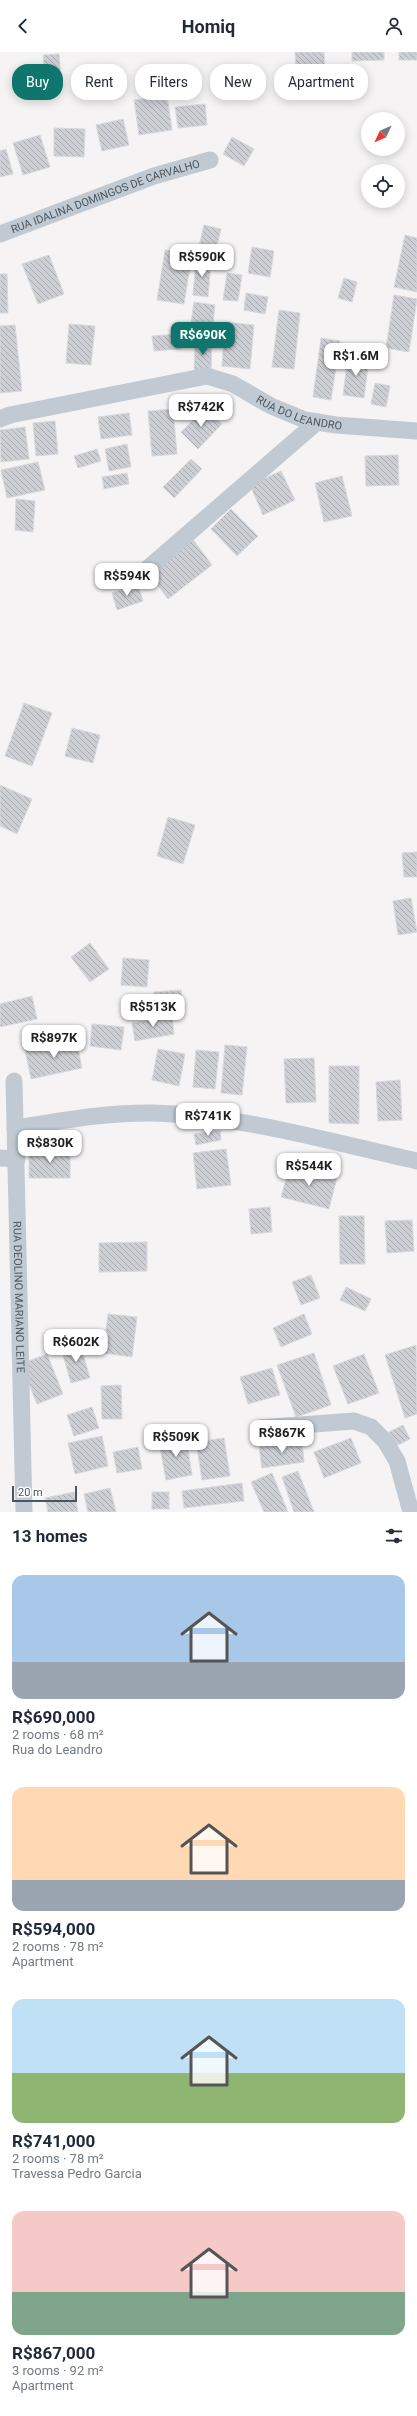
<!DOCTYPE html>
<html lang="en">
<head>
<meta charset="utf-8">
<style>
  body { margin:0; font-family:Roboto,sans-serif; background:#f2f2f3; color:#1f2937; height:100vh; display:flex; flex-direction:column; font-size:15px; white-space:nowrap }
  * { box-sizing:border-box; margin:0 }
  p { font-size:13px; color:#747a83 }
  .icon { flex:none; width:22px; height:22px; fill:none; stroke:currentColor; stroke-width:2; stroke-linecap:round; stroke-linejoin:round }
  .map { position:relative; height:1460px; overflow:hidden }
  .details { display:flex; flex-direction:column; background:#fff; flex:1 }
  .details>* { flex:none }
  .hud { position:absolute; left:12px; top:12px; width:393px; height:36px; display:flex; gap:8px }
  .needle { width:26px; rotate:226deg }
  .controls { position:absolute; left:361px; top:60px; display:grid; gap:8px }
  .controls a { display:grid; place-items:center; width:44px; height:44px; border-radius:50%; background:#fff; box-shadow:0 2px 10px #0003; font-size:20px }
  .scale { position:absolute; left:12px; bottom:10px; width:65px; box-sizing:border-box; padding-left:4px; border:2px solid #4a5661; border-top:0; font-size:11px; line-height:14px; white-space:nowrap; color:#4a5661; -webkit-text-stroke:3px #fff; paint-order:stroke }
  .price { position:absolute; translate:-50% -34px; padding:0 9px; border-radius:8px; background:#fff; color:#222; font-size:13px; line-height:26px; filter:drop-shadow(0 1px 2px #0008) }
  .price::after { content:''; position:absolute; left:50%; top:24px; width:12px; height:9px; margin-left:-6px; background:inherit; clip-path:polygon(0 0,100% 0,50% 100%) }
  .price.on { background:#0f766e; color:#fff }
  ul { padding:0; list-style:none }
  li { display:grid; align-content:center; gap:8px; height:212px; padding:0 12px }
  li span { display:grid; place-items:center; height:124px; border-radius:12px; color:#555 }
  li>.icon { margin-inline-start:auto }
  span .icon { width:72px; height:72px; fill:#fffc; stroke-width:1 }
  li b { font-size:17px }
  h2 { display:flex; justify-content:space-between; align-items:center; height:48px; padding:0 12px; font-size:17px }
  .tag { padding:0 14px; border-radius:16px; background:#fff; box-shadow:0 2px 10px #0003; font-size:14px; line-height:36px }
  .tag.on { background:#0f766e; color:#fff }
  header { display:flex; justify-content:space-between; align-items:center; height:52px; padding:0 12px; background:#fff; font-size:18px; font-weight:700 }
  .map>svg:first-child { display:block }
</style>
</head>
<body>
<header><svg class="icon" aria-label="back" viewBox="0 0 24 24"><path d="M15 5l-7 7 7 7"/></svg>Homiq<svg class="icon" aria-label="person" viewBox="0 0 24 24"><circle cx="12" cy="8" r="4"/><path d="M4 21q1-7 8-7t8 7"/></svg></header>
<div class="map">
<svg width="417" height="1460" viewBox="0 0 417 1460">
  <defs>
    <pattern id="building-back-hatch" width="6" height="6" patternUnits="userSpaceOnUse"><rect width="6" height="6" fill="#cdcfd5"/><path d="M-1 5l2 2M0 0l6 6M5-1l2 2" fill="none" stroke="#a8abb0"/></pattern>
  </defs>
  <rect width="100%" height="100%" fill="#f5f3f3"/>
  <g fill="url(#building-back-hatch)" stroke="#d7d9de">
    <polygon points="295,0 324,0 325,17 296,19"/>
    <polygon points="352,0 384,0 384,8 352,9"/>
    <rect x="399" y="0" width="18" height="8"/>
    <polygon points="59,2 61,27 45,28 43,3"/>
    <polygon points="167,44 172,78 139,83 134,48"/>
    <polygon points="205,52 207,73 178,76 175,55"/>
    <polygon points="123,67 129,93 102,99 96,73"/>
    <polygon points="54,76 85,77 84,105 54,104"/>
    <polygon points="40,83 50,115 23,123 13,91"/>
    <polygon points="232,85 254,97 244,114 223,102"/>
    <polygon points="6,97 13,122 0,125 0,99"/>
    <polygon points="204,173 221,177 216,198 199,194"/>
    <polygon points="405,183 417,186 417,240 394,235"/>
    <polygon points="252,195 274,199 270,225 248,221"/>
    <polygon points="165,198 192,202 184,252 157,248"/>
    <polygon points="49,203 64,242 38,252 22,212"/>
    <polygon points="196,207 211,209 208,245 193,243"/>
    <polygon points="227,221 242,223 238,249 223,248"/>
    <polygon points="0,222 7,222 8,261 0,261"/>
    <polygon points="344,226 357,230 352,250 338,246"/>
    <polygon points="246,241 268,245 265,262 244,258"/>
    <polygon points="394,243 417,247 409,300 386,296"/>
    <polygon points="194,250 215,253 212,281 190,278"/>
    <polygon points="279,258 300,261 294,317 272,315"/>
    <polygon points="225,270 254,273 250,317 222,314"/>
    <polygon points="69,272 95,274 91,313 66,311"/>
    <polygon points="15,273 22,339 0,341 0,274"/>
    <polygon points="179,282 181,297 154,299 152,284"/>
    <polygon points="321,286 340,289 331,348 313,345"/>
    <polygon points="195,288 212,289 211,319 194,319"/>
    <polygon points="348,304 369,306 364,346 343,343"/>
    <polygon points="375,331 390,334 386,355 371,352"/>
    <polygon points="205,356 222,372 198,397 181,380"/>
    <polygon points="173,357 177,402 152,404 148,359"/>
    <polygon points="129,361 132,383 101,387 98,365"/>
    <polygon points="55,369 58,402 36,404 33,371"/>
    <polygon points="25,375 29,407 1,410 0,378"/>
    <polygon points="127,392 131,415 109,419 105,397"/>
    <polygon points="97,397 101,409 78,416 74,404"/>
    <polygon points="398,403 399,433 366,434 365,404"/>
    <polygon points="191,407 202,417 174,446 163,435"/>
    <polygon points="38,410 45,438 7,446 1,418"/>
    <polygon points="281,419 295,448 263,463 250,433"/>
    <polygon points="127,421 129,432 104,437 102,425"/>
    <polygon points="342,424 352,464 324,470 315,431"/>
    <polygon points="16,447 35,449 33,480 15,478"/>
    <polygon points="231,457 258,484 237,504 211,477"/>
    <polygon points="192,486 212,513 168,547 148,520"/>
    <polygon points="138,533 143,549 117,558 112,541"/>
    <polygon points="24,651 52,661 32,714 5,704"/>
    <polygon points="72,676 100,683 93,711 65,704"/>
    <polygon points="0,733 32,747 17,782 0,774"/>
    <polygon points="168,765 195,773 183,812 157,804"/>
    <polygon points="417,800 417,825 404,825 402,801"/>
    <polygon points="411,846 417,880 398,883 393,849"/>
    <polygon points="90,891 109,917 90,930 71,905"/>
    <polygon points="123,906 149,908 147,935 121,933"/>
    <polygon points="181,938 183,956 155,958 154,940"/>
    <polygon points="32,944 37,967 0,975 0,952"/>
    <polygon points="172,964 174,982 135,989 132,971"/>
    <polygon points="92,972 124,975 121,998 90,994"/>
    <polygon points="76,987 82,1016 31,1027 25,998"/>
    <polygon points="225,993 247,995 242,1043 221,1041"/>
    <polygon points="158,997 185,1002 179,1034 152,1028"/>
    <polygon points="196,998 219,1000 215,1037 193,1035"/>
    <polygon points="314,1006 316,1050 286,1051 284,1007"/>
    <polygon points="329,1014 359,1014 359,1072 329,1071"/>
    <polygon points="400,1028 402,1068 378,1069 376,1030"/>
    <polygon points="220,1078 221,1088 196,1093 194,1082"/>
    <rect x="29" y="1097" width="41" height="29"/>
    <polygon points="226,1097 231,1133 197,1137 193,1101"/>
    <polygon points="290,1113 337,1125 329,1157 281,1145"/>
    <polygon points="270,1155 272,1180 251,1182 249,1157"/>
    <polygon points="339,1164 364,1164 365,1212 340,1212"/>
    <polygon points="412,1168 414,1199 387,1201 385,1169"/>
    <polygon points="147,1190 147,1219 99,1220 99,1191"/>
    <polygon points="311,1223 320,1246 301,1253 292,1230"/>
    <polygon points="346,1235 371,1247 365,1259 340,1248"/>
    <polygon points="108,1262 137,1265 132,1305 103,1301"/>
    <polygon points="304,1262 312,1282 281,1295 273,1276"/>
    <polygon points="80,1291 90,1326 71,1331 61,1296"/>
    <polygon points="416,1293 417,1362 405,1366 385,1303"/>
    <polygon points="314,1301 331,1353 296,1365 277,1313"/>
    <polygon points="47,1302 63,1342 37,1352 21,1312"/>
    <polygon points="364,1302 379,1341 348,1352 333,1314"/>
    <polygon points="272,1316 280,1343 248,1352 240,1325"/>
    <polygon points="121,1333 122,1367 102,1367 101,1334"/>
    <polygon points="92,1355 99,1376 74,1384 67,1363"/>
    <polygon points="403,1373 410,1387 396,1394 389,1380"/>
    <polygon points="102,1384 108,1414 75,1422 68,1391"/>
    <polygon points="186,1385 192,1423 166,1428 159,1390"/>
    <polygon points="224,1386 230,1424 202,1428 196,1390"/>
    <polygon points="351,1386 361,1411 324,1426 314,1400"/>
    <polygon points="302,1389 304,1410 262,1416 259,1395"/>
    <polygon points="138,1395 142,1417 117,1421 113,1400"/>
    <polygon points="298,1419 314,1460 294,1460 282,1425"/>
    <polygon points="272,1421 288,1460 264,1460 251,1430"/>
    <polygon points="242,1431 244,1449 184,1456 182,1439"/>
    <polygon points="110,1436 116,1460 88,1460 84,1442"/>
    <polygon points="74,1440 78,1460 48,1460 45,1446"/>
    <rect x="152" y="1440" width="17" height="17"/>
  </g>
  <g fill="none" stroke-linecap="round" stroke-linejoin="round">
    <g stroke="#c1cad2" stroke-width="17">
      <path id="s1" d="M 0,182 L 154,124 L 210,108"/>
      <path id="s2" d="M 0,367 L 10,363 L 207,324 L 233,332 L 271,354 L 305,368 L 336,373 L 417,379"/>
      <polyline points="139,524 317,370"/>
      <path id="s3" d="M 14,1029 L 24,1460"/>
      <path d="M 15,1076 C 61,1069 108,1060 154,1061 C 243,1064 331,1090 417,1109"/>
      <polyline points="0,1106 17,1107"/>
      <polyline points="260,1376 354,1369 371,1375 385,1389 397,1409 411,1460"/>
    </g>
  </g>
  <g text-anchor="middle" stroke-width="3" stroke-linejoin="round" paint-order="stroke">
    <g font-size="11" fill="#4a5661" stroke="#fff">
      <text dy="4" stroke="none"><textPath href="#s1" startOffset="112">RUA IDALINA DOMINGOS DE CARVALHO</textPath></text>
      <text dy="4" stroke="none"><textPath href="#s2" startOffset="312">RUA DO LEANDRO</textPath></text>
      <text dy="4" stroke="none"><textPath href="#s3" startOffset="216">RUA DEOLINO MARIANO LEITE</textPath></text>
    </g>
  </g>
</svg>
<div class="controls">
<a><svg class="needle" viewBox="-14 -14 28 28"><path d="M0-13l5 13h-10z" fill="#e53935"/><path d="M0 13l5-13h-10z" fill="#747a83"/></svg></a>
<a><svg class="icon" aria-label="locate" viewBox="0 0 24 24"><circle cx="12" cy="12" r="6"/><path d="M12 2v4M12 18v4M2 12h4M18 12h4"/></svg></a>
</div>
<div class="scale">20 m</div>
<b class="price" style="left:202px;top:226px">R$590K</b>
<b class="price on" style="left:203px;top:304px">R$690K</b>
<b class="price" style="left:356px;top:325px">R$1.6M</b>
<b class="price" style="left:201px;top:376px">R$742K</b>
<b class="price" style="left:127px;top:545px">R$594K</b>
<b class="price" style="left:153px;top:976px">R$513K</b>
<b class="price" style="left:54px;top:1007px">R$897K</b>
<b class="price" style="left:208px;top:1085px">R$741K</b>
<b class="price" style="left:50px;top:1112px">R$830K</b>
<b class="price" style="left:309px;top:1135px">R$544K</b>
<b class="price" style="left:76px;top:1311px">R$602K</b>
<b class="price" style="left:282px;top:1402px">R$867K</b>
<b class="price" style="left:176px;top:1406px">R$509K</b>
<div class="hud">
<a class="tag on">Buy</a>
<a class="tag">Rent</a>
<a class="tag">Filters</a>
<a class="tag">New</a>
<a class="tag">Apartment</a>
</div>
</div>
<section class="details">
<h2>13 homes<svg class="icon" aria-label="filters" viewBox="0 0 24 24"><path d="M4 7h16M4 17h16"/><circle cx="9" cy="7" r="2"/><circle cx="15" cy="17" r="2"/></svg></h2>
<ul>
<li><span style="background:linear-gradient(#a9c7e8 70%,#9aa5b1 0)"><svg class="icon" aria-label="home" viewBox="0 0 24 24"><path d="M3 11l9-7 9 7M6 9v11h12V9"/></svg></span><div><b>R$690,000</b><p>2 rooms · 68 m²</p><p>Rua do Leandro</p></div></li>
<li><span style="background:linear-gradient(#ffd9b3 75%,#9aa5b1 0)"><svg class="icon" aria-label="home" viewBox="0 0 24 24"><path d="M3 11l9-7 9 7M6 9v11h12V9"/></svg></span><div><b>R$594,000</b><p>2 rooms · 78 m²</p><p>Apartment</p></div></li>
<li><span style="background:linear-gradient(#bfe0f5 60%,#8fb573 0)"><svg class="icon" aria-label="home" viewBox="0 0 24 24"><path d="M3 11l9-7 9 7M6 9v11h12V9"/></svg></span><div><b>R$741,000</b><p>2 rooms · 78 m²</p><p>Travessa Pedro Garcia</p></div></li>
<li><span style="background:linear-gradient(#f6c9c9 65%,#7fa58c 0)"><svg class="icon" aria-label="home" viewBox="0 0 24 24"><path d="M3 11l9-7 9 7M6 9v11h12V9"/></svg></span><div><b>R$867,000</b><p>3 rooms · 92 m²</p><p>Apartment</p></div></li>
</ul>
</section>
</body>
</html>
